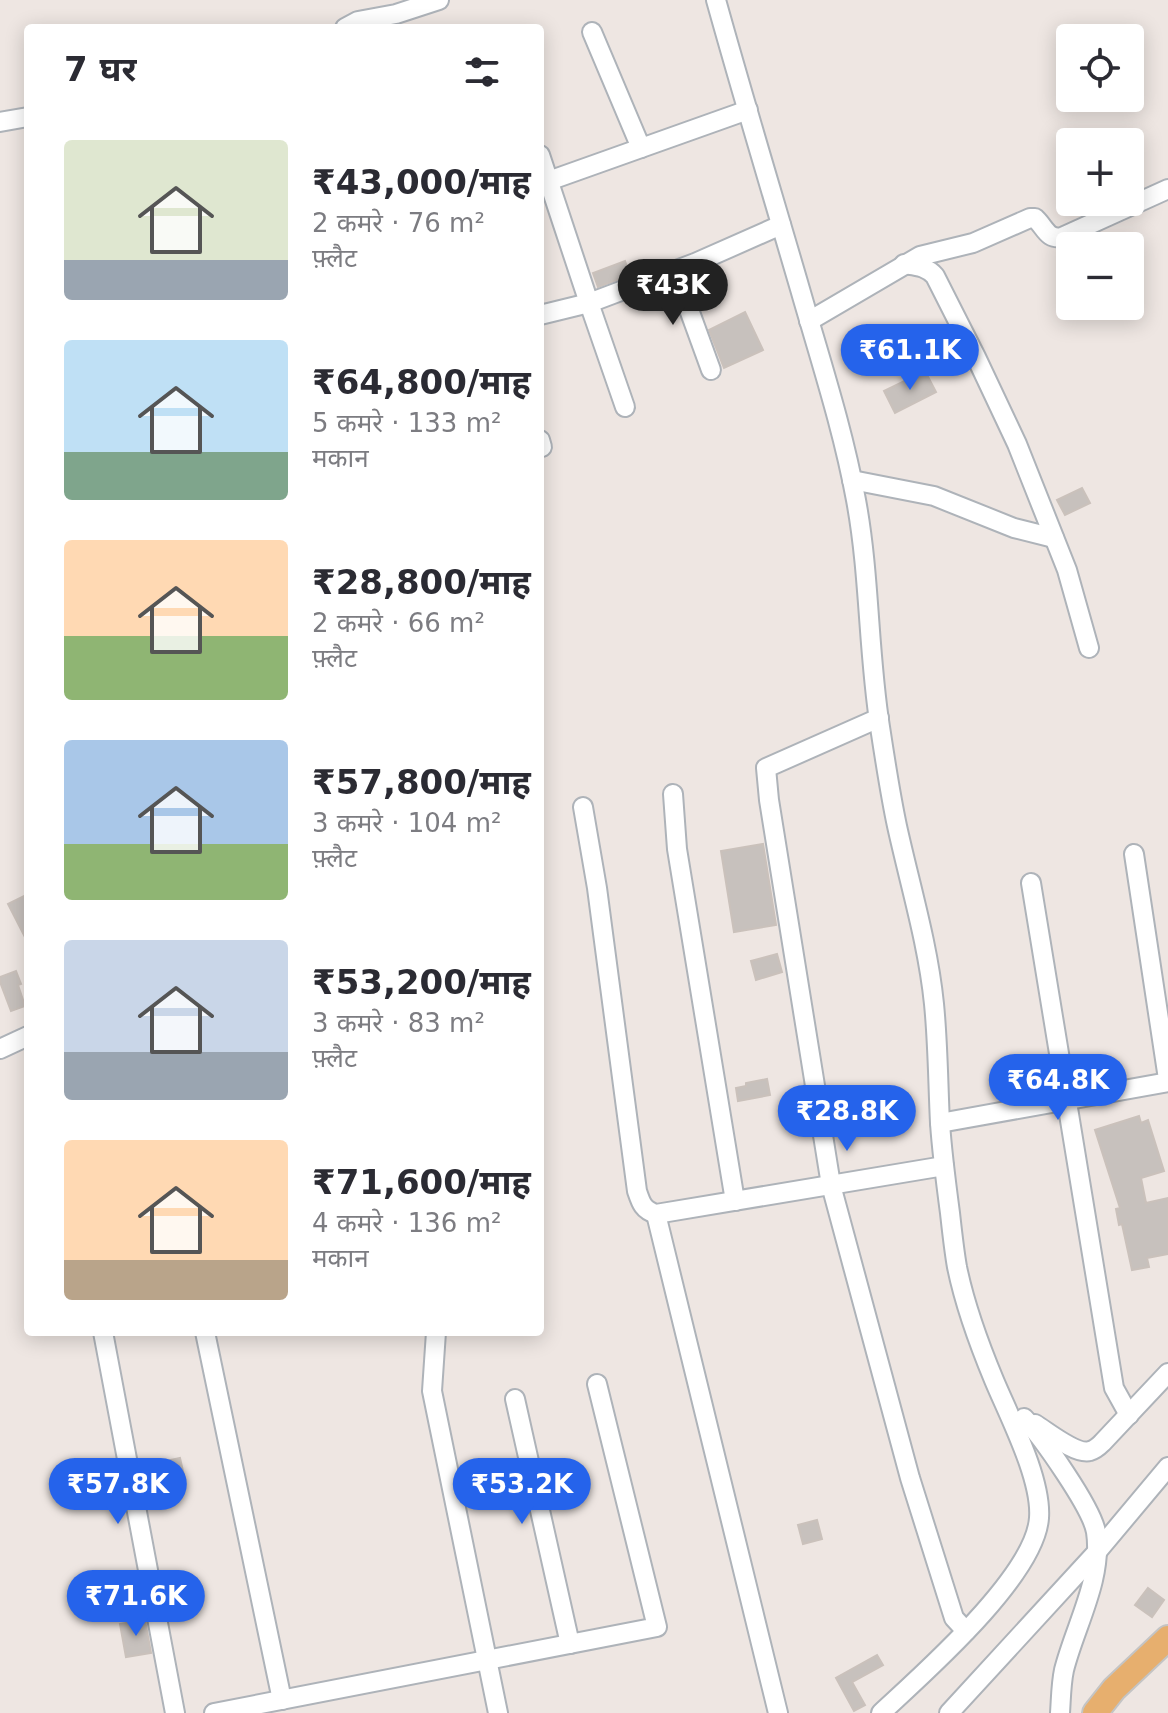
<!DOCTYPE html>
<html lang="hi">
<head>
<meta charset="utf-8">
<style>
  body { margin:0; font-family:"DejaVu Sans","Noto Sans Devanagari",sans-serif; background:#f2f2f3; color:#2b2b33; height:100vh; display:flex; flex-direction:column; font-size:30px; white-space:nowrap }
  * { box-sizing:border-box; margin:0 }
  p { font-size:26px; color:#7c7c81 }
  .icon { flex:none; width:44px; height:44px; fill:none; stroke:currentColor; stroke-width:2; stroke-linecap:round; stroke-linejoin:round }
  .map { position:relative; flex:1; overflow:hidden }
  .sheet { position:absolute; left:24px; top:24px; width:520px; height:1312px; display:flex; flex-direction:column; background:#fff; border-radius:8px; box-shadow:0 4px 20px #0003 }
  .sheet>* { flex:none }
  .tools { position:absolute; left:1056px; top:24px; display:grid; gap:16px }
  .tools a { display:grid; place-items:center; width:88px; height:88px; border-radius:8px; background:#fff; box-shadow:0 4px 20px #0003; font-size:40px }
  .price { position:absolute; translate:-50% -68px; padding:0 18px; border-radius:28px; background:#2563eb; color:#fff; font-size:26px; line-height:52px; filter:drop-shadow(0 2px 4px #0008) }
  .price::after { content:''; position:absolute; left:50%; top:48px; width:24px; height:18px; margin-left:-12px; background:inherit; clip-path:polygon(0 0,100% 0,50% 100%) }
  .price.on { background:#222; color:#fff }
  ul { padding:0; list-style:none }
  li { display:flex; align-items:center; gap:24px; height:200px; padding:0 40px }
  li span { display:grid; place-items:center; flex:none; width:224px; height:160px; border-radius:8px; color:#555 }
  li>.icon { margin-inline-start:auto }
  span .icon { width:96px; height:96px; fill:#fffc; stroke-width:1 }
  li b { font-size:34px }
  h2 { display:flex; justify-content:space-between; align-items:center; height:96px; padding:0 40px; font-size:34px }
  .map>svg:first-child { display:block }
</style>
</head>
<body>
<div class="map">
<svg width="1168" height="1713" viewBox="0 0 1168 1713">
  <rect width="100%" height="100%" fill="#eee6e2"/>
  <g fill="#c7c1bd" stroke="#cac1bb" stroke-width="2">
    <polygon points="625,261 630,275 598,287 593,273"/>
    <polygon points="745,312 763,350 724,368 709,330"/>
    <polygon points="925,371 936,392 895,413 884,391"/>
    <polygon points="1082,488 1090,503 1065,515 1057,500"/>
    <polygon points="763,844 776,925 734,932 721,851"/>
    <polygon points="28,894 28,943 8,904"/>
    <polygon points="777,954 782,972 756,980 751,961"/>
    <polygon points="16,971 21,984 18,985 25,1006 11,1011 0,982 0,977"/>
    <polygon points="767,1079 770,1095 738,1101 736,1088 746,1086 746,1083"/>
    <polygon points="1139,1116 1141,1123 1148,1120 1164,1171 1141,1178 1146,1203 1168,1198 1168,1254 1147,1258 1149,1267 1132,1270 1122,1224 1119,1225 1116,1209 1120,1208 1095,1130"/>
    <polygon points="180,1458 185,1480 148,1488 143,1466"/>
    <polygon points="817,1520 822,1539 803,1544 798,1525"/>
    <polygon points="1148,1588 1164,1600 1152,1617 1135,1605"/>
    <polygon points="145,1620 151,1653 126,1657 120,1624"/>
    <polygon points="877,1655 883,1665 852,1682 865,1705 854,1711 836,1678"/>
  </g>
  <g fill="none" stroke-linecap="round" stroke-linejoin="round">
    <defs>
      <g id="minor">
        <path d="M 716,0 C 743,97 772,193 800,289 C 820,359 843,429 856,500 C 870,575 868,652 880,727 C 885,760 890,793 897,826 C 910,885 928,944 934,1004 C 938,1044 938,1083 940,1123 C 942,1153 946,1183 950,1213 C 952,1231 954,1250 957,1267 C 965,1306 979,1344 994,1380 C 1009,1416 1042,1479 1039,1518 C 1035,1576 924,1673 881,1713"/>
        <polyline points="345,28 358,21 396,14 439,0"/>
        <polyline points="592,32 641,148"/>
        <polyline points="0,122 28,117"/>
        <polyline points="540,155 589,303 695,263 781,225"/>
        <polyline points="540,184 748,110"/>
        <path d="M 904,264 C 916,266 926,266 935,276 L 976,357 L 1017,444 L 1067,570 L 1089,648"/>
        <polyline points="675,271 711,370"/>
        <polyline points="540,315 589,303 625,407"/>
        <path d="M 809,321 L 920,256 L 973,243 L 1030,218 L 1035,218 C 1045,227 1047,240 1062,237 L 1168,189"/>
        <polyline points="540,440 542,447"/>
        <polyline points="852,480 934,496 1014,528 1054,538"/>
        <polyline points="879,718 766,768 769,800 831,1185 910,1478 954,1618 966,1631"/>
        <polyline points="673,794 677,849 735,1201"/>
        <path d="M 583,807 L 597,888 L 637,1191 C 641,1203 643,1210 656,1214 L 944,1166"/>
        <polyline points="1134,854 1168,1079"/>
        <polyline points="1031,883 1114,1388 1129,1415"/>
        <polyline points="0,1049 28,1036"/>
        <polyline points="940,1123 1168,1082"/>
        <polyline points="656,1214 778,1713"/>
        <polyline points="103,1332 175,1713"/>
        <polyline points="205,1332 282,1700"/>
        <polyline points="436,1332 432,1391 498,1713"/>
        <polyline points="515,1399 570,1644"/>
        <path d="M 1024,1418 C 1042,1437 1092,1508 1096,1532 C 1103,1579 1075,1626 1064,1670 C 1061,1684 1061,1699 1060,1713"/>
        <path d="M 1035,1424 C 1048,1432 1076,1455 1090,1451 C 1094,1450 1099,1446 1102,1443 L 1168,1373"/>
        <polyline points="214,1713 657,1627 597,1384"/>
        <polyline points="949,1713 1096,1553 1168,1467"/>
      </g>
      <polyline id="major" points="1095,1713 1114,1689 1168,1638"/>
    </defs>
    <use href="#minor" stroke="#aeb3b9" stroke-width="22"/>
    <use href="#major" stroke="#c4c4c4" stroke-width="28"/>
    <use href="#minor" stroke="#fff" stroke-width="18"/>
    <use href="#major" stroke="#e7af6e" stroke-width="24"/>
  </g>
</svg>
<div class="tools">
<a><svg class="icon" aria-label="locate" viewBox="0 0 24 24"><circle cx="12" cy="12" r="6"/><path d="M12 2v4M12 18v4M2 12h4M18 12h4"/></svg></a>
<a>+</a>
<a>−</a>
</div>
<b class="price on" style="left:673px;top:327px">₹43K</b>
<b class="price" style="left:910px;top:392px">₹61.1K</b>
<b class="price" style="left:1058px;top:1122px">₹64.8K</b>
<b class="price" style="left:847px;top:1153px">₹28.8K</b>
<b class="price" style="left:118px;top:1526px">₹57.8K</b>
<b class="price" style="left:522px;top:1526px">₹53.2K</b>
<b class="price" style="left:136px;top:1638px">₹71.6K</b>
<section class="sheet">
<h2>7 घर<svg class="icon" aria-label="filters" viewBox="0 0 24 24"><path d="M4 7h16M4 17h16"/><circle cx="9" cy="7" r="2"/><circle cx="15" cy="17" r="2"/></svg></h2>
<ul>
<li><span style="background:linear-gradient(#dfe7d0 75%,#9aa5b1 0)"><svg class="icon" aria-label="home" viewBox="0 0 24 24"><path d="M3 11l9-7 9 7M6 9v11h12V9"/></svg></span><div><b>₹43,000/माह</b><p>2 कमरे · 76 m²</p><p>फ़्लैट</p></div></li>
<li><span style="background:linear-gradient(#bfe0f5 70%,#7fa58c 0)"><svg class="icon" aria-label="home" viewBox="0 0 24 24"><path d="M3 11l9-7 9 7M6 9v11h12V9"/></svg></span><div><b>₹64,800/माह</b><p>5 कमरे · 133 m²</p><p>मकान</p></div></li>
<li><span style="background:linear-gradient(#ffd9b3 60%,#8fb573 0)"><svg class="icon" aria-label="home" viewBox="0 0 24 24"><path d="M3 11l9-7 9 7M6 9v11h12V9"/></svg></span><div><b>₹28,800/माह</b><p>2 कमरे · 66 m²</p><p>फ़्लैट</p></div></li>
<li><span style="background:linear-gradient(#a9c7e8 65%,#8fb573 0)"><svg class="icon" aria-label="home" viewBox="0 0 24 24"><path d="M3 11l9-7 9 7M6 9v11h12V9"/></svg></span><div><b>₹57,800/माह</b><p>3 कमरे · 104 m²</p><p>फ़्लैट</p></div></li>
<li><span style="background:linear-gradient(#c9d6e8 70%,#9aa5b1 0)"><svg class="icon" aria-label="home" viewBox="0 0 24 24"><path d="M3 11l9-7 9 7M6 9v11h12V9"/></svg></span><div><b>₹53,200/माह</b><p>3 कमरे · 83 m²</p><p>फ़्लैट</p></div></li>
<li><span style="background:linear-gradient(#ffd9b3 75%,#b9a48a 0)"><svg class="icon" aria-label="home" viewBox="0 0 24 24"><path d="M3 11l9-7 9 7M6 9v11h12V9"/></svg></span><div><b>₹71,600/माह</b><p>4 कमरे · 136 m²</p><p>मकान</p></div></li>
</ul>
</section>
</div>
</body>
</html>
